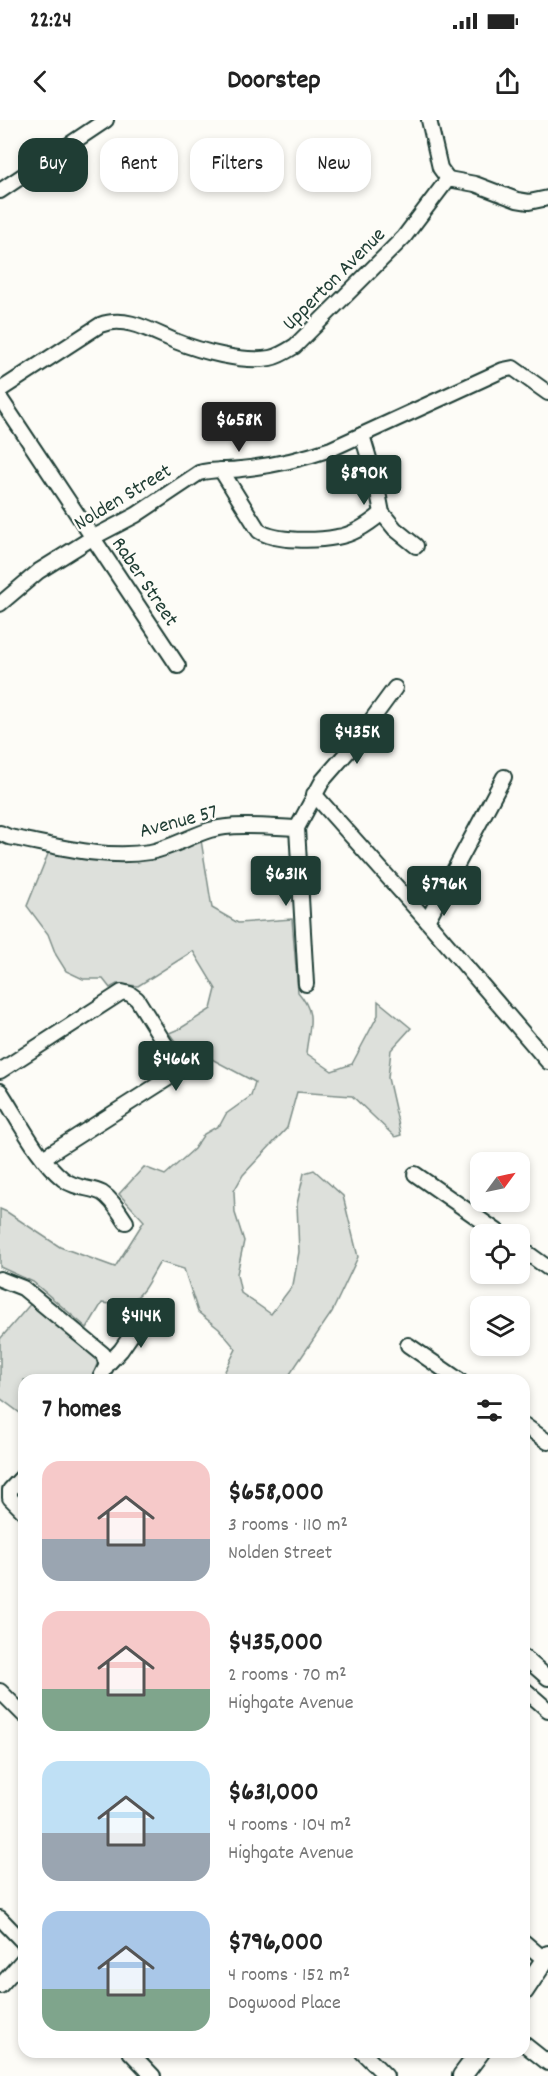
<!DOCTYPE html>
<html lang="en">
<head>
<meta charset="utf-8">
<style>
  body { margin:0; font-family:Dekko,sans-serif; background:#f6f6f6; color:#222; height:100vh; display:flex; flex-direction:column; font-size:22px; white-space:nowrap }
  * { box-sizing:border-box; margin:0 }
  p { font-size:20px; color:#767676 }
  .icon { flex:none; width:33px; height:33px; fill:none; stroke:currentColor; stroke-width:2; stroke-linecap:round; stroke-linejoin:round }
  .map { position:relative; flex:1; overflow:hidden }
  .side { position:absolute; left:18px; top:1254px; width:512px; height:684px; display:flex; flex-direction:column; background:#fff; border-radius:18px; box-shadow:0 3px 9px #0003 }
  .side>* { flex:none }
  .top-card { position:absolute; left:18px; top:18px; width:513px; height:54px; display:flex; gap:12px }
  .needle { width:39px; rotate:57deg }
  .controls { position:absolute; left:470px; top:1032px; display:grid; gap:12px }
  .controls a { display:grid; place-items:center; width:60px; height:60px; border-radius:12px; background:#fff; box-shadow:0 3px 9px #0003; font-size:30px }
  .price { position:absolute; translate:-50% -51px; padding:0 14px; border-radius:6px; background:#1f3d34; color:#fff; font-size:20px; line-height:39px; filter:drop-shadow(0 2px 3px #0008) }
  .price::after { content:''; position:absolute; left:50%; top:36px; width:18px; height:14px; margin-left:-9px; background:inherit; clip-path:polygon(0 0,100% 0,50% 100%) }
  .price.active { background:#222; color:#fff }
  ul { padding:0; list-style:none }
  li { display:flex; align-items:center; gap:18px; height:150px; padding:0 24px }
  li span { display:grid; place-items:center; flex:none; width:168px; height:120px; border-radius:18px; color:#555 }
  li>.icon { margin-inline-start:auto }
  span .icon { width:72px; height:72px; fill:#fffc; stroke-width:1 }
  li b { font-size:26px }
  h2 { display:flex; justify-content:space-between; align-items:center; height:72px; padding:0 24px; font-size:26px }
  .pill { padding:0 21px; border-radius:18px; background:#fff; box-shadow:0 3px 9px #0003; font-size:21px; line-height:54px }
  .pill.active { background:#1f3d34; color:#fff }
  .status { display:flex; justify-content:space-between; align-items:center; height:42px; padding:0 30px; background:#fff; direction:ltr }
  .status svg { height:16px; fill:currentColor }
  header { display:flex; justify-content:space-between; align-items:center; height:78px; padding:0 24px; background:#fff; font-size:27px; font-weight:700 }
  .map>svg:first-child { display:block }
</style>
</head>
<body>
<div class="status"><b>22:24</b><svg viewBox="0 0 49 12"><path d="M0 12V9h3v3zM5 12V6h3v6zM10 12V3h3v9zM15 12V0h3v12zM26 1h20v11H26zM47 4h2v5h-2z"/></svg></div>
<header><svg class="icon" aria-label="back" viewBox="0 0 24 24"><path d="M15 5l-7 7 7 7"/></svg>Doorstep<svg class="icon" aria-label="share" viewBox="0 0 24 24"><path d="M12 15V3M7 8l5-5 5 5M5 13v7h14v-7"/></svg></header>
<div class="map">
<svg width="548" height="1956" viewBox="0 0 548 1956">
  <rect width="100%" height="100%" fill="#fdfcf7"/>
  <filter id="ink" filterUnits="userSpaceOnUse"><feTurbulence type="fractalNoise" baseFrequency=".0167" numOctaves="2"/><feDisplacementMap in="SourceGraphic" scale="12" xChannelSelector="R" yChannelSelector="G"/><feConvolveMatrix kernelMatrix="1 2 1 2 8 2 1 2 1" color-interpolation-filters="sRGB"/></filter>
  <g filter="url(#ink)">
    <g fill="#dde0db" stroke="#7e8e88" stroke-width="1.5">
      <path d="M 201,720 L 212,788 L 238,803 L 292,799 L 298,872 C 317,894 309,906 306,933 L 332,951 L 352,944 L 378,895 L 378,881 L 411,908 L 391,930 L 388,958 L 401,1015 L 395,1017 L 352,976 L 297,972 L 287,1008 L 243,1055 L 234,1071 L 235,1093 L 244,1121 L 237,1154 L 241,1173 L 271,1194 L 293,1165 L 299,1132 L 297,1084 L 304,1053 L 314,1050 L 343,1076 L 358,1137 L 332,1192 L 286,1260 L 217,1260 L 222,1257 L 236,1229 L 219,1209 L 198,1192 L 184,1149 L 160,1142 C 142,1171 140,1189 102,1183 L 87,1208 L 33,1162 L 0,1147 L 0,1089 L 7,1092 L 60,1127 L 115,1147 L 144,1101 L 119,1074 L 144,1047 L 165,1055 L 194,1029 L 204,1014 L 220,1005 L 226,994 L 251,976 L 255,962 L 193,929 L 183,932 L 169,913 L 181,908 L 211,889 L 216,869 L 193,831 L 138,866 L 117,864 L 110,868 L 103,859 L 83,859 L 66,851 L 56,835 L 48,814 L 27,786 L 50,729 L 113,738 Z"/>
      <polygon points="33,1181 99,1239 91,1260 24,1260 24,1296 0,1278 0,1219"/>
    </g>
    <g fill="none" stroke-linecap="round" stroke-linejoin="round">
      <defs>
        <g id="street">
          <polyline points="429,0 440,48 448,59"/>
          <polyline points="0,71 106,0"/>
          <path d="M 0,270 L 100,205 C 126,195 151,211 175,221 C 200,231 243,243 270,238 C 280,236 287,231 295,226 L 404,117 L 448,59 L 475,64 L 517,80 L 529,82 L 548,78"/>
          <polyline points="0,278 178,546"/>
          <polyline points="362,315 376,362 382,393 395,409 416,426"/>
          <path d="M 221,350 L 259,411 C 276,422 317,421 337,417 C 353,415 369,404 382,393"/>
          <path d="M 0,484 L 39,451 L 92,418 L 136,395 L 199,353 C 213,349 227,351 241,349 C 272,346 302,339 331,329 L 503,250 L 513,248 L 548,273"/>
          <polyline points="314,674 427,801 548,942"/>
          <path d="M 0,713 L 9,717 C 54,725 103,740 150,732 C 171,728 190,716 210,710 C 233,703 272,707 297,708"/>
          <polyline points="427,801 504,657"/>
          <polyline points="306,864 297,708 323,660 351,628 395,568"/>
          <polyline points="0,951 122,872 130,874 137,879 175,940 175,950 167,959 43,1038"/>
          <path d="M 0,971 C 19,1000 36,1037 63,1059 C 75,1069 90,1067 102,1073 C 113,1080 119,1092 126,1102"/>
          <polyline points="415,1054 501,1114"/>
          <polyline points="519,1127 548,1148"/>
          <polyline points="0,1159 23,1168 103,1234 107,1245"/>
          <polyline points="408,1225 459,1260"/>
          <polyline points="99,1260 107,1245 121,1230 147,1192"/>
          <polyline points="524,1305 548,1322"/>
          <polyline points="24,1355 10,1370 10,1378 24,1392"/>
          <polyline points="524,1537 548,1558"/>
          <polyline points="524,1569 548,1590"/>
          <polyline points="0,1571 24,1595"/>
          <polyline points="0,1798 24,1823"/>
          <polyline points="524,1822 545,1840"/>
          <polyline points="0,1866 24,1839"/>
          <polyline points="524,1924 548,1943"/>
          <polyline points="130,1932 153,1956"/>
          <polyline points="362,1932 386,1956"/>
        </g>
        <g id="secondary">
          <polyline points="524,1871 548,1835"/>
          <polyline points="462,1956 480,1932"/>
        </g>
      </defs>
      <use href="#street" stroke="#1f3d34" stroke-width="18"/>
      <use href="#secondary" stroke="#1f3d34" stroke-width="22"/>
      <use href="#street" stroke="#fdfcf7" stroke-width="14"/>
      <use href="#secondary" stroke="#fdfcf7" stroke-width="18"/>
    </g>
  </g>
  <g text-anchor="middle" stroke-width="4.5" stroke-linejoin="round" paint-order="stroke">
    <g font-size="21" fill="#1f3d34" stroke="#fdfcf7">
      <text transform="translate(333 158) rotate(-45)" y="7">Upperton Avenue</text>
      <text transform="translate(122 376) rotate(-31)" y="7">Nolden Street</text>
      <text transform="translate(146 461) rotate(56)" y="7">Raber Street</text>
      <text transform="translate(178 700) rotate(-15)" y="7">Avenue 57</text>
    </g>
  </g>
</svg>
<div class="controls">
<a><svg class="needle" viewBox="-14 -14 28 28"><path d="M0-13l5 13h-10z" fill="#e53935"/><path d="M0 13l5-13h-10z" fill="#767676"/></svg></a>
<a><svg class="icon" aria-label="locate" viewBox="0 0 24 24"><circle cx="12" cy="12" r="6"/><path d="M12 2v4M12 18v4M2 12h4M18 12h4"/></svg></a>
<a><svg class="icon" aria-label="layers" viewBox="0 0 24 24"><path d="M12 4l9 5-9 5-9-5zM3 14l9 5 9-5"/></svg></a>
</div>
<b class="price active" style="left:239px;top:333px">$658K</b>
<b class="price" style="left:364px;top:386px">$890K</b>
<b class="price" style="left:357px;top:645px">$435K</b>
<b class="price" style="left:286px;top:787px">$631K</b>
<b class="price" style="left:444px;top:797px">$796K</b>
<b class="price" style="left:176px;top:972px">$466K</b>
<b class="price" style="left:141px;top:1229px">$414K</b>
<div class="top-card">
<a class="pill active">Buy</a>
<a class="pill">Rent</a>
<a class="pill">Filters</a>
<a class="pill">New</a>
</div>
<section class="side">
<h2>7 homes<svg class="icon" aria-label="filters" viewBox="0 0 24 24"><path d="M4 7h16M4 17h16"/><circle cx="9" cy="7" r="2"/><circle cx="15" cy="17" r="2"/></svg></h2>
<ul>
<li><span style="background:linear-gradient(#f6c9c9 65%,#9aa5b1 0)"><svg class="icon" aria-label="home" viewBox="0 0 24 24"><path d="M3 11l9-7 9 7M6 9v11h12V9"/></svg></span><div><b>$658,000</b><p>3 rooms · 110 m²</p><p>Nolden Street</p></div></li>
<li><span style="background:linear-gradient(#f6c9c9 65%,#7fa58c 0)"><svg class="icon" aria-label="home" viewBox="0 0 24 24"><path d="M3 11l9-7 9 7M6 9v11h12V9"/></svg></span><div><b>$435,000</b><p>2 rooms · 70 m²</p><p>Highgate Avenue</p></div></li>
<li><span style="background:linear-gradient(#bfe0f5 60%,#9aa5b1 0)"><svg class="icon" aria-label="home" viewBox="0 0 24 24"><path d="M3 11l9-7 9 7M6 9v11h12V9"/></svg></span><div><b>$631,000</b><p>4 rooms · 104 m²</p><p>Highgate Avenue</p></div></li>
<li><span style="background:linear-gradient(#a9c7e8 65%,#7fa58c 0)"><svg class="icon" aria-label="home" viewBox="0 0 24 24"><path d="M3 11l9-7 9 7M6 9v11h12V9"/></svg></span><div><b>$796,000</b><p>4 rooms · 152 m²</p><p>Dogwood Place</p></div></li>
</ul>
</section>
</div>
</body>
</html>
